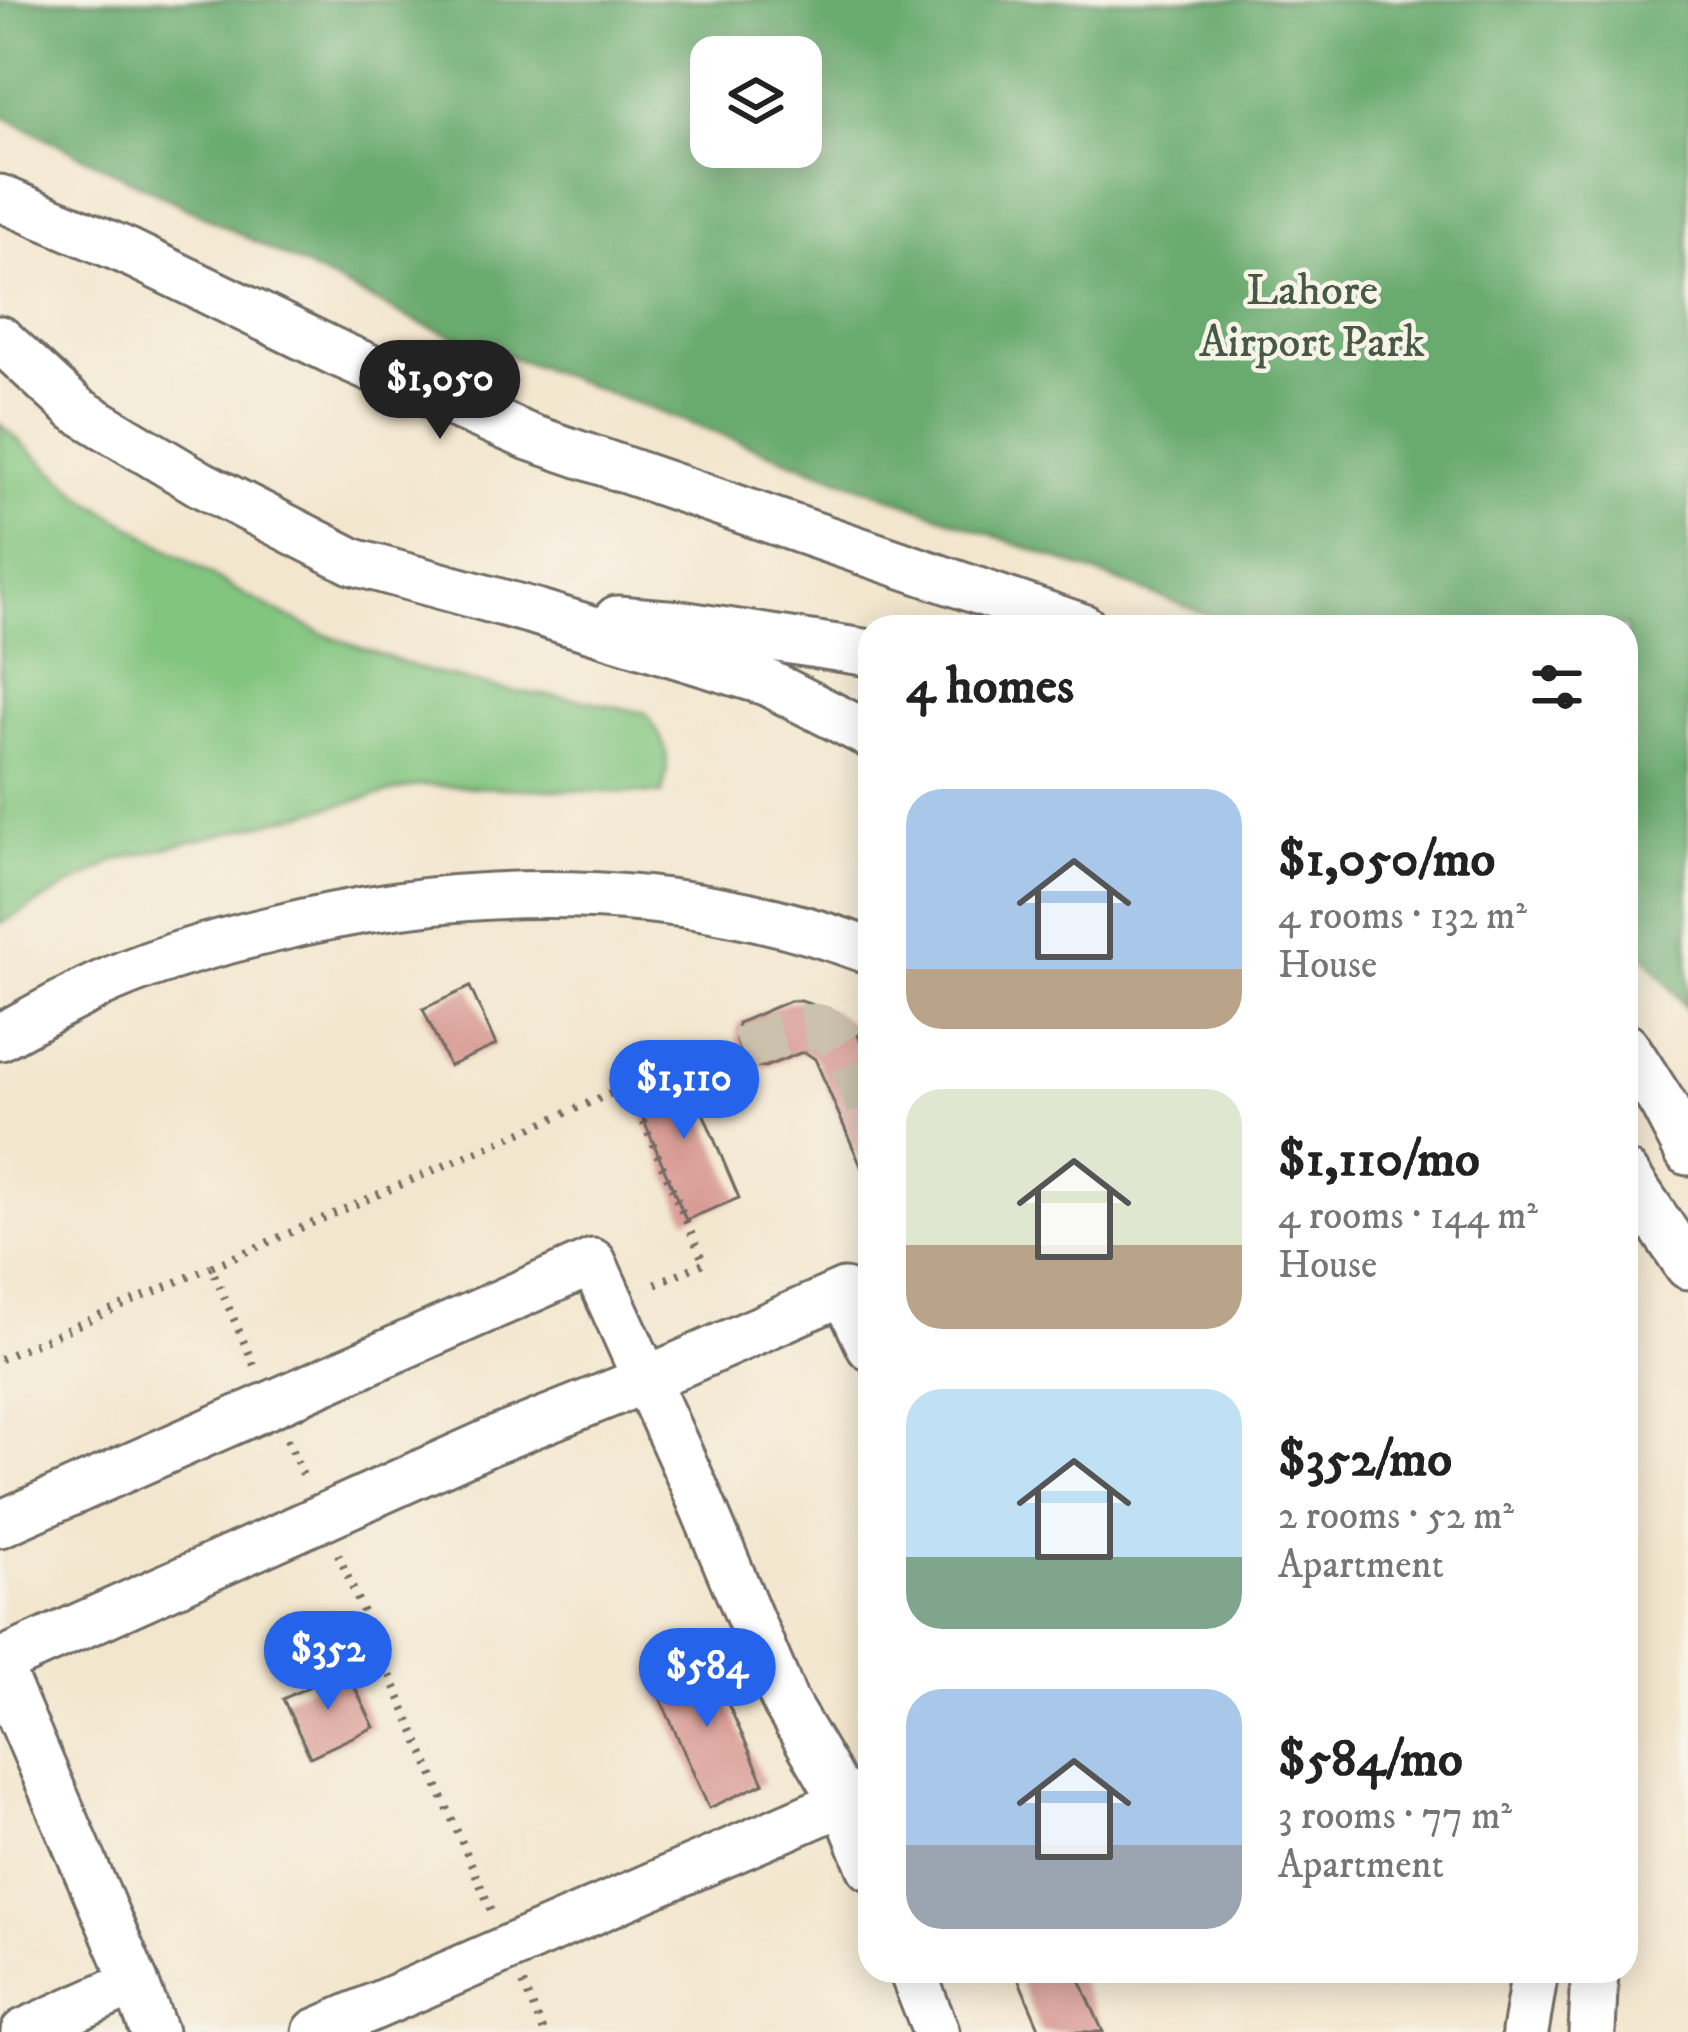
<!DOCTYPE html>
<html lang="en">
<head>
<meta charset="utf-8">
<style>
  body { margin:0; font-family:"IM FELL DW Pica",serif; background:#f6f6f6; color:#222; height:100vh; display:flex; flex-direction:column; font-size:45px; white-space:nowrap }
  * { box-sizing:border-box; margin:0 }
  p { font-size:39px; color:#767676 }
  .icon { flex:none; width:66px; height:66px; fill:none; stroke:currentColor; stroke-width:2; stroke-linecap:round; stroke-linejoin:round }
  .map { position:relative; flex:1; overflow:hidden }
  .details { position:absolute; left:858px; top:615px; width:780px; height:1368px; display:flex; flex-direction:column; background:#fff; border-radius:36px; box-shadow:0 6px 30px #0003 }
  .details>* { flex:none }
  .fabs { position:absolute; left:690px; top:36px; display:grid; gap:24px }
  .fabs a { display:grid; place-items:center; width:132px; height:132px; border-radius:24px; background:#fff; box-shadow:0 6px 30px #0003; font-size:60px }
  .price { position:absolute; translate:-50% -102px; padding:0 27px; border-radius:42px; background:#2563eb; color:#fff; font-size:39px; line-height:78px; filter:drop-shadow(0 3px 6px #0008) }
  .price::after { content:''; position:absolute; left:50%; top:72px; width:36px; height:27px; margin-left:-18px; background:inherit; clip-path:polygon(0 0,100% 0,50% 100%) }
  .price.active { background:#222; color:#fff }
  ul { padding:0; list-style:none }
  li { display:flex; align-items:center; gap:36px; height:300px; padding:0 48px }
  li span { display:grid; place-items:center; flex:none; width:336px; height:240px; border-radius:36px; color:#555 }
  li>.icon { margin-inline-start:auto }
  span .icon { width:144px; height:144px; fill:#fffc; stroke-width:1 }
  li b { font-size:51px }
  h2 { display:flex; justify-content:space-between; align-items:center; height:144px; padding:0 48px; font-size:51px }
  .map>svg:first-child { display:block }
</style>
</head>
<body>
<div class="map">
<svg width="1688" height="2032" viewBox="0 0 1688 2032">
  <rect width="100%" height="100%" fill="#f7f3e8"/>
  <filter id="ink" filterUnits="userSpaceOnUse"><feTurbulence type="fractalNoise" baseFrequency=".00833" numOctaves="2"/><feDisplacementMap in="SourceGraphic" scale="24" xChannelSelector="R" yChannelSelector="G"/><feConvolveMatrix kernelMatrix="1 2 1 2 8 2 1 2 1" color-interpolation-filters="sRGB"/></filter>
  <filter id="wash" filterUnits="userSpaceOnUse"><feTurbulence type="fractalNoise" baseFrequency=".004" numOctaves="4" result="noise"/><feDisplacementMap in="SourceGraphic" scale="48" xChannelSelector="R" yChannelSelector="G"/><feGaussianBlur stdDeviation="2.7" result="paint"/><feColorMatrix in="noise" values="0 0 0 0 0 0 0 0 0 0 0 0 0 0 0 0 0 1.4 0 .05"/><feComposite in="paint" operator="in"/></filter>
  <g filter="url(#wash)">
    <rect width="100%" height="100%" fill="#f3e6ce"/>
    <path fill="#82c57f" stroke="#567855" stroke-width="3" d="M 0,424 L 84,498 L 243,594 L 323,634 L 424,670 L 509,691 L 580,699 L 646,713 C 667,744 672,757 662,794 L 420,785 L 117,860 L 0,924 Z"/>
    <path fill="#69aa6e" stroke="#4a6a4c" stroke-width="3" fill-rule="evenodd" d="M 0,0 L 1688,0 L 1688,1010 L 1626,932 L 1626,627 L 1241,627 L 419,323 L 0,115 ZM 711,57 L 801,57 L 801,147 L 711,147 Z"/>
    <g id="blocks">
      <g fill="#d5938c">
        <polygon points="470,987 496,1045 449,1066 423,1009"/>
        <polygon points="789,1001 801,1001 832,1011 854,1026 870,1063 870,1187 815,1059 806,1053 800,1053 765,1067 756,1066 745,1058 740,1050 736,1039 738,1023"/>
        <polygon points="682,1063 739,1198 686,1220 629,1085"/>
        <polygon points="704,1651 764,1783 709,1808 650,1675"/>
        <polygon points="346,1669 374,1727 310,1757 283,1699"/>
        <polygon points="1028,1971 1076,1971 1103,2032 1041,2032 1017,1976"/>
      </g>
    </g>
  </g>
  <g filter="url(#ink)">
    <use href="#blocks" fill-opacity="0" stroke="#716c64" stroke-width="3"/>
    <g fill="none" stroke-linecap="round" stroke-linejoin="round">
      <path stroke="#cbc1ad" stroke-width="45" stroke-dasharray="45 22" stroke-linecap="butt" d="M 740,1050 C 836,1010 831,1016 870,1108"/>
      <defs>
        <g id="minor">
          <polyline points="0,198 126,251 339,354 529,437 1083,627"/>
          <polyline points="0,339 76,409 201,484 354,562 536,612 766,682 870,735"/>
          <polyline points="617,619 680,624 870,653"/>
          <path d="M 0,1037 C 37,1017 75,995 113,979 C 164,957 216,943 270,930 C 468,880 676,879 870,951"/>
          <polyline points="1626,1046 1663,1104 1688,1152"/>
          <polyline points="1626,1174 1688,1266"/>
          <polyline points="0,1524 593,1262 694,1486 786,1704 844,1802 870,1867"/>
          <polyline points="0,1662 490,1442 645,1380 844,1292 870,1347"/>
          <polyline points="0,1669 135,1982 154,2032"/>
          <polyline points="912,1971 936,2032"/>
          <polyline points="24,2032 135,1982"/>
          <polyline points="316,2032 867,1792"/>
          <polyline points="1525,2032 1535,1971"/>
          <polyline points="1592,2032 1595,1971"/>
        </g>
      </defs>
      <use href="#minor" stroke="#716c64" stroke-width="51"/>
      <g stroke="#716c64" stroke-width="8" stroke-dasharray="3 9" stroke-linecap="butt">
        <polyline points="0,1359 211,1267"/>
        <polyline points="254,1365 211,1267 628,1086 704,1263 650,1286"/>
        <polyline points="287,1439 305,1480"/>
        <polyline points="338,1554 491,1910"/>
        <polyline points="523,1984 544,2032"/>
      </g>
      <use href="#minor" stroke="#fff" stroke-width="45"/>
    </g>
  </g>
  <g text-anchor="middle" stroke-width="9" stroke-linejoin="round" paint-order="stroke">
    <g font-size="45" fill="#455944" stroke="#f7f3e8">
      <text x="1312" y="304">Lahore<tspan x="1312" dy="52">Airport Park</tspan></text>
    </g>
  </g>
</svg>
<div class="fabs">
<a><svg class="icon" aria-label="layers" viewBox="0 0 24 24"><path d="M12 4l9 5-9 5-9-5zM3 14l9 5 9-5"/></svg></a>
</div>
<b class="price active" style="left:440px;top:442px">$1,050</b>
<b class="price" style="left:684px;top:1142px">$1,110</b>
<b class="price" style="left:328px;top:1713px">$352</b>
<b class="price" style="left:707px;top:1730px">$584</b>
<section class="details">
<h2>4 homes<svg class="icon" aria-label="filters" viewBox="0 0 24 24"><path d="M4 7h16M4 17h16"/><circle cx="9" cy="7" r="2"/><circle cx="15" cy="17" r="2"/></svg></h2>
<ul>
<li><span style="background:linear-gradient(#a9c7e8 75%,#b9a48a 0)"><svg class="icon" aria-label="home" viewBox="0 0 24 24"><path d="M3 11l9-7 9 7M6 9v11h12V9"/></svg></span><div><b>$1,050/mo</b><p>4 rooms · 132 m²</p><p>House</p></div></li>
<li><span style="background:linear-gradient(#dfe7d0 65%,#b9a48a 0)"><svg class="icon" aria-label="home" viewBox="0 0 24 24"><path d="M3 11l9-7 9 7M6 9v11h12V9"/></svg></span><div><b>$1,110/mo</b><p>4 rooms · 144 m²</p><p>House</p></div></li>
<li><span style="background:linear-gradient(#bfe0f5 70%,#7fa58c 0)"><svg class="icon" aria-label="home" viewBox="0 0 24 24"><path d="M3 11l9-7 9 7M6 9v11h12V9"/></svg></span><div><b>$352/mo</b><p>2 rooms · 52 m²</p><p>Apartment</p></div></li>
<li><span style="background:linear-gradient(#a9c7e8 65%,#9aa5b1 0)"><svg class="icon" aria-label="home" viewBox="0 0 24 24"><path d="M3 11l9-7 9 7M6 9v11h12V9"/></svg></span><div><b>$584/mo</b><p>3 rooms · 77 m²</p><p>Apartment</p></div></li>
</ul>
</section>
</div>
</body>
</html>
